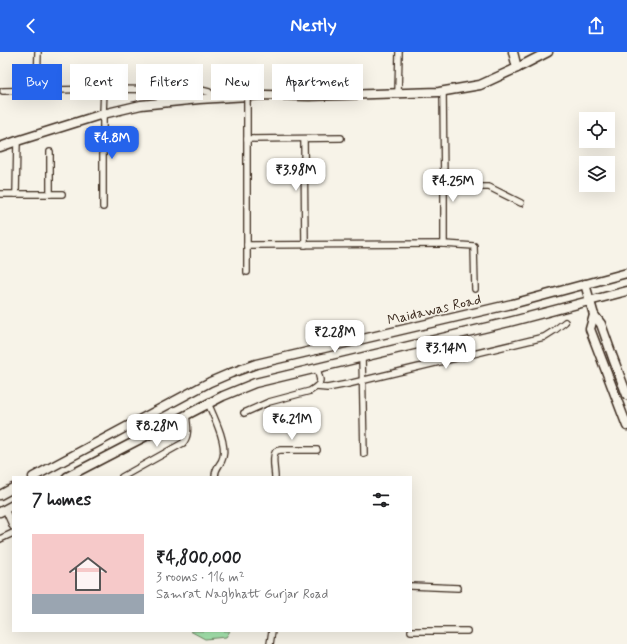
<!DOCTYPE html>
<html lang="en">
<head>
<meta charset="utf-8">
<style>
  body { margin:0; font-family:Mynerve,sans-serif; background:#f2f2f2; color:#202124; height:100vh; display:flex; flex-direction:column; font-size:15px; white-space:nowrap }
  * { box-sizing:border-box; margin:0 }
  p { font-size:13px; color:#757577 }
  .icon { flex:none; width:22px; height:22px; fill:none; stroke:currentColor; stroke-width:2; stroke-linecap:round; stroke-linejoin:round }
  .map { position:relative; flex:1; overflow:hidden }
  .panel { position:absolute; left:12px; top:424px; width:400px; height:156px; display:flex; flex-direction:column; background:#fff; border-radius:0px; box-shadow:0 4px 16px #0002 }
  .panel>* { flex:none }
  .guide { position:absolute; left:12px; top:12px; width:400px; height:36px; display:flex; gap:8px }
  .fabs { position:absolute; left:579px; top:60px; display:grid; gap:8px }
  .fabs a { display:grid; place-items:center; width:36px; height:36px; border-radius:0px; background:#fff; box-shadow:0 4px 16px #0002; font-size:20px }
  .price { position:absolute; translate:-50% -34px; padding:0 9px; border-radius:8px; background:#fff; color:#222; font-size:13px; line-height:26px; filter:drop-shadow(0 1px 2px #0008) }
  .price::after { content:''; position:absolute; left:50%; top:24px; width:12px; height:9px; margin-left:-6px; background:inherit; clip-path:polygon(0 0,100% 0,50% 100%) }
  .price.on { background:#2563eb; color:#fff }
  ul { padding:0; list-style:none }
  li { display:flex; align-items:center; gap:12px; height:100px; padding:0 20px }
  li span { display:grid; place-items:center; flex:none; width:112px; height:80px; border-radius:0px; color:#555 }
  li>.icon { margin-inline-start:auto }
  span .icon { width:48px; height:48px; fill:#fffc; stroke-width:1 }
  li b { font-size:17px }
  h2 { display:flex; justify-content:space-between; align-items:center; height:48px; padding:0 20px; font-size:17px }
  .tag { padding:0 14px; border-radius:0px; background:#fff; box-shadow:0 4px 16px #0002; font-size:14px; line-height:36px }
  .tag.on { background:#2563eb; color:#fff }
  header { display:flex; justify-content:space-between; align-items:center; height:52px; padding:0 20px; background:#2563eb; color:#fff; font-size:18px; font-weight:700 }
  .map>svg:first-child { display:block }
</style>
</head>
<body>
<header><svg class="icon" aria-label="back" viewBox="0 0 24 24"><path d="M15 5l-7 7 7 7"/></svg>Nestly<svg class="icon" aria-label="share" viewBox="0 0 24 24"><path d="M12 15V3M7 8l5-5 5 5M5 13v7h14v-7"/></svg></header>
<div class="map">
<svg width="627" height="592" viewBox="0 0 627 592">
  <rect width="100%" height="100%" fill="#f7f3e8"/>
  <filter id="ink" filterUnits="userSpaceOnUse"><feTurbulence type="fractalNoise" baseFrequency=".025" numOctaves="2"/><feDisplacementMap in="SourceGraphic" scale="8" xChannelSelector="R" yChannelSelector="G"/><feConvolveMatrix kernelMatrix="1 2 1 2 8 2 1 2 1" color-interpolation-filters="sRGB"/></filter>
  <g filter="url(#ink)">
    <polygon fill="#a5e5ae" stroke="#708866" points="190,579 230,579 226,585 205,587"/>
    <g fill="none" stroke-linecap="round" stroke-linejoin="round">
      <defs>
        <g id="street">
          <polyline points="37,38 38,0"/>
          <polyline points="3,39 104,37 201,38 209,40 216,46"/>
          <polyline points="443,40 444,135 444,192 474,194 475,237"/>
          <polyline points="398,41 399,0"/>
          <polyline points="247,44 247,220"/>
          <polyline points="247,87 341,86"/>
          <polyline points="304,87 305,193"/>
          <polyline points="444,135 489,135 521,151"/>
          <polyline points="0,142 62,142"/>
          <polyline points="16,142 17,89"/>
          <polyline points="50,142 50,100"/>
          <polyline points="103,155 103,62 104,37"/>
          <polyline points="247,193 444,192"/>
          <polyline points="362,305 364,402"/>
          <polyline points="316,335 327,336 348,332 544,285 555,278 565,270"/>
          <path d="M 208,351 C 214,365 227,391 223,405 C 221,414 215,414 215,425"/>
          <polyline points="244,361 269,350 310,339 316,335 319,332 320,328 317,316"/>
          <path d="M 122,425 L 183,391 C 190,383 187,372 186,363"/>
          <path d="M 275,425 C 275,420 272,405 275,401 C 276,398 278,399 280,398 L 317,398"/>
          <polyline points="5,457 13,475"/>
          <polyline points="0,487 13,481"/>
          <polyline points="411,534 458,536"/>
          <polyline points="411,579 467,579"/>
          <polyline points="270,592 272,579"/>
        </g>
        <g id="secondary">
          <polyline points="513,0 517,16"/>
          <polyline points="0,95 17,89 103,62 141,53 199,47 265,43 309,44 439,40 480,33 517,16 548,0"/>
          <polyline points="585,232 594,263 601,272 613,306 627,343"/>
          <polyline points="594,263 590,277 627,374"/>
          <polyline points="33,425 210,330 231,321 256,312 512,252 627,221"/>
          <polyline points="67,425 223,344 255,331 513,269 627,239"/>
          <polyline points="0,443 13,436"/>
          <polyline points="0,460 13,453"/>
        </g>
      </defs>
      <use href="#street" stroke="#3b2a1e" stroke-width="8"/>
      <use href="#secondary" stroke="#3b2a1e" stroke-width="11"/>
      <use href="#street" stroke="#f7f3e8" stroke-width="5.5"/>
      <use href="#secondary" stroke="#f7f3e8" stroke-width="8"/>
    </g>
  </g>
  <g text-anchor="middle" stroke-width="3" stroke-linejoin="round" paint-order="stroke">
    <g font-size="14" fill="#3b2a1e" stroke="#f7f3e8">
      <text transform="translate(434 257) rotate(-13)" y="5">Maidawas Road</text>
    </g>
  </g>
</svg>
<div class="fabs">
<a><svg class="icon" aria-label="locate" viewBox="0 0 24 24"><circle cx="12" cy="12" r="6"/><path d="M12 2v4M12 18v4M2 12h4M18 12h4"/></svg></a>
<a><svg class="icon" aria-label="layers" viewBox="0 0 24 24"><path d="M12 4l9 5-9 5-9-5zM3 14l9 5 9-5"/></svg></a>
</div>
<b class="price on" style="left:112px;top:108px">₹4.8M</b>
<b class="price" style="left:296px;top:140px">₹3.98M</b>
<b class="price" style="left:453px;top:151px">₹4.25M</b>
<b class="price" style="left:335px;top:302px">₹2.28M</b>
<b class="price" style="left:446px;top:318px">₹3.14M</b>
<b class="price" style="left:292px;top:389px">₹6.21M</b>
<b class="price" style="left:157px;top:396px">₹8.28M</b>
<div class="guide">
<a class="tag on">Buy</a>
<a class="tag">Rent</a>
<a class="tag">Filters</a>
<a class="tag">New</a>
<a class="tag">Apartment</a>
</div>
<section class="panel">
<h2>7 homes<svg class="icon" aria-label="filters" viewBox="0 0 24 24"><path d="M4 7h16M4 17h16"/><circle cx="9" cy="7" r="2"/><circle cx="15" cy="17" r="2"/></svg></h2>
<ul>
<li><span style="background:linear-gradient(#f6c9c9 75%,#9aa5b1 0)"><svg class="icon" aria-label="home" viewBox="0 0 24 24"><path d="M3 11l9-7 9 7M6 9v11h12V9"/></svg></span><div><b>₹4,800,000</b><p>3 rooms · 116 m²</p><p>Samrat Nagbhatt Gurjar Road</p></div></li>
</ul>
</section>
</div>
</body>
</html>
